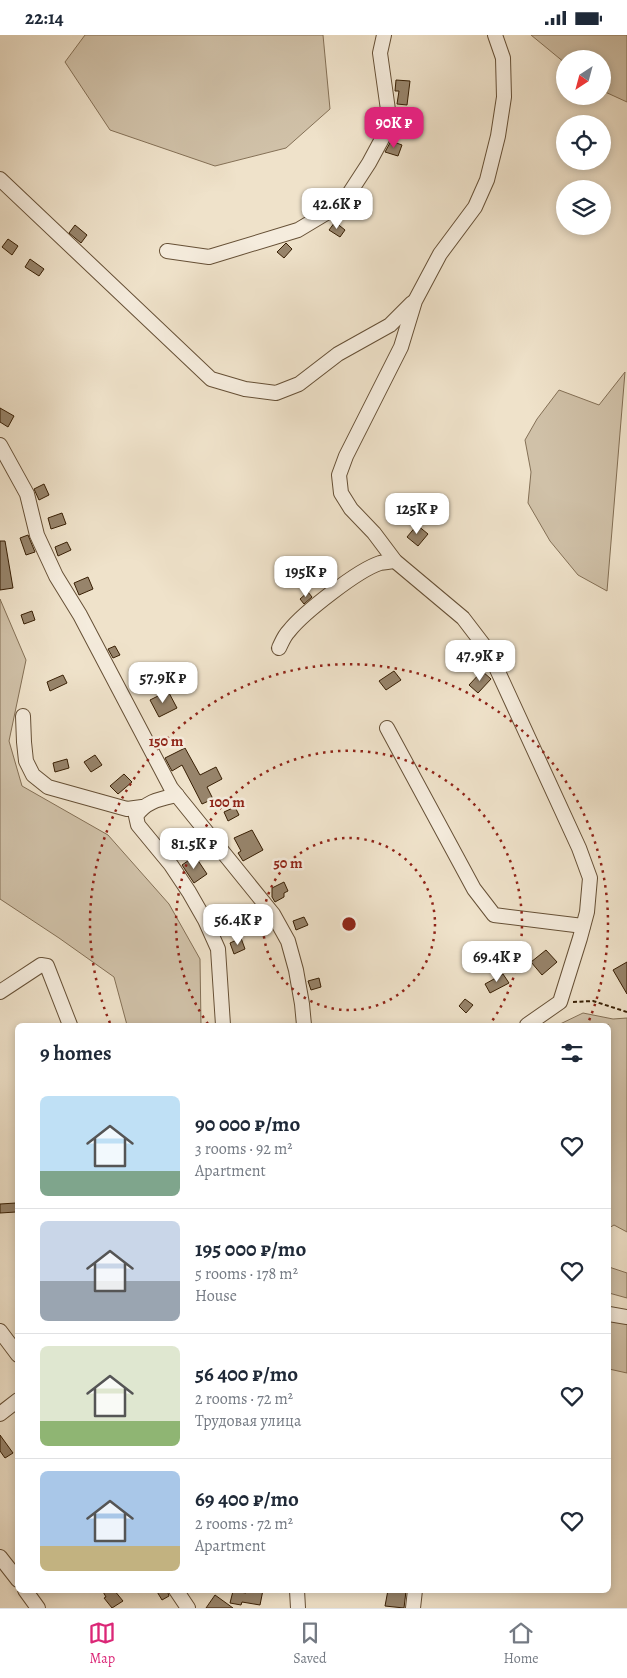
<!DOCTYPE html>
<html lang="en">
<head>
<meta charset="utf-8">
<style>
  body { margin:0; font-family:Alegreya,serif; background:#f2f2f3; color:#1f2937; height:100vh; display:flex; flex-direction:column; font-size:19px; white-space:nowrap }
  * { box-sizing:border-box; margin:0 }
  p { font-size:16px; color:#747a83 }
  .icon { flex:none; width:28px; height:28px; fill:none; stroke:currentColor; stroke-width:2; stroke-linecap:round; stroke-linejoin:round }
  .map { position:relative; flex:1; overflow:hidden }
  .details { position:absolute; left:15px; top:988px; width:596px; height:570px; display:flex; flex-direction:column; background:#fff; border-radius:8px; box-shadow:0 2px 8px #0003 }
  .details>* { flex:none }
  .needle { width:32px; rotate:216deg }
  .fabs { position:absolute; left:556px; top:15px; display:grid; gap:10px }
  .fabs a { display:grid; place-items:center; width:55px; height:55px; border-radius:50%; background:#fff; box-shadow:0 2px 8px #0003; font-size:25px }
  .price { position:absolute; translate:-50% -42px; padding:0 11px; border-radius:10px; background:#fff; color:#222; font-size:16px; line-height:32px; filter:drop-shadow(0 1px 2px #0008) }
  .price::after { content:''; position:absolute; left:50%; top:30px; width:15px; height:11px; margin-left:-8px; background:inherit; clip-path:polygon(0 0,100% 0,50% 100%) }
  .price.active { background:#db2777; color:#fff }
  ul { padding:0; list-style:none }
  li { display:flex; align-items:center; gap:15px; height:125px; padding:0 25px }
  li+li { border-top:1px solid #e0e1e3 }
  li span { display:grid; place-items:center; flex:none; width:140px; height:100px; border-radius:8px; color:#555 }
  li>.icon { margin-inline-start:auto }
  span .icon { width:60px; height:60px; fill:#fffc; stroke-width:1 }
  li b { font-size:21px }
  h2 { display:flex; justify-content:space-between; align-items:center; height:60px; padding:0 25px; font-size:21px }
  .status { display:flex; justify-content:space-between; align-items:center; height:35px; padding:0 25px; background:#fff; direction:ltr }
  .status svg { height:14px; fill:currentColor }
  .menu { display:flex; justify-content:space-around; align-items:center; height:70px; border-top:1px solid #e0e1e3; background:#fff; font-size:14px; color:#747a83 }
  .menu a { display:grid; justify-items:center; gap:2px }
  .menu .active { color:#db2777 }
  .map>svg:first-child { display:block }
</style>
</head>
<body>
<div class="status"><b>22:14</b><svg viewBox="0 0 49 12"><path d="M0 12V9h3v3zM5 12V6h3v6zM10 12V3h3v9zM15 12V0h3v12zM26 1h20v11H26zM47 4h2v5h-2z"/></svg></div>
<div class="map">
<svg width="627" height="1573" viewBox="0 0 627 1573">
  <rect width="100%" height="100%" fill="#efe2ca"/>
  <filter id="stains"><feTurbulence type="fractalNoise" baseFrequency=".004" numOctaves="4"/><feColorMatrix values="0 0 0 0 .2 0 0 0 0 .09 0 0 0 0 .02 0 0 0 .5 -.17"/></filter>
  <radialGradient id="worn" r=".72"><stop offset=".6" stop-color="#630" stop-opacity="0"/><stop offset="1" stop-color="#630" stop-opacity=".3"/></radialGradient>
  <g fill="#d0c1a8" stroke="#847056">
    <polygon points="85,0 323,0 330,74 286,113 215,131 110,95 65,27"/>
    <polygon points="531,0 627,0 627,67 603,56 602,24 565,24 565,28"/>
    <polygon points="625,337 607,556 578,540 550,506 528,468 531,437 525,405 537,384 559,355 599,370"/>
    <polygon points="0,564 26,625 9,706 22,751 108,800 169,869 200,924 201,990 127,990 114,942 59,903 0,864"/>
    <polygon points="583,978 613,984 627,983 627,1197 614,1190 609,1193 609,990 558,990"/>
    <polygon points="609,1232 627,1238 627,1263 609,1258"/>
    <polygon points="609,1281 627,1281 627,1338 609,1334"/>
  </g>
  <g fill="#97846b" stroke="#381f04">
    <polygon points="396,45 410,46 407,70 397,69 399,56 395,56"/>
    <polygon points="391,106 402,110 398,121 385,117"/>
    <polygon points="335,187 345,195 340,202 329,195"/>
    <polygon points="75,190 87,200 81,208 69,198"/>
    <polygon points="8,204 18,211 12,220 2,212"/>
    <polygon points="286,208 292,214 284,223 277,217"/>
    <polygon points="30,224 44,234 39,241 25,232"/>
    <polygon points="0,373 14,381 8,392 0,387"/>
    <polygon points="44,449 49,460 39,465 34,454"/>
    <polygon points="62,478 66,489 51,494 48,483"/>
    <polygon points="417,490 428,499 418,511 407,502"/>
    <polygon points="28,500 35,517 26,520 20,503"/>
    <polygon points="0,506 5,506 13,553 0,555"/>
    <polygon points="67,507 71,515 58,521 55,512"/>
    <polygon points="88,542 93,554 79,560 74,548"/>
    <polygon points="308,557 312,562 304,569 300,564"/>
    <polygon points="32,576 35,585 24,589 21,580"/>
    <polygon points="115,611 120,620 113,623 108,614"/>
    <polygon points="394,636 401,645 386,655 379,646"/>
    <polygon points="482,636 491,644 478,658 469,650"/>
    <polygon points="63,640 67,648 50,656 47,647"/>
    <polygon points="168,656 177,673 159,682 150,665"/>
    <polygon points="185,713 200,740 216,732 222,744 207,752 213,764 202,769 182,730 172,736 165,723"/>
    <polygon points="95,720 102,730 91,737 84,727"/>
    <polygon points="67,724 69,733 55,737 53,728"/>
    <polygon points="124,739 132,747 118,759 110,751"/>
    <polygon points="235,772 239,780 228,786 224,777"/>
    <polygon points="252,795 263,815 243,826 238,818 241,816 234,803"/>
    <polygon points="195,821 207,839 194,848 182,830"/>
    <polygon points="284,847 288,856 284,858 284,862 275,867 272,862 272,853"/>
    <polygon points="304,882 308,890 296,895 293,886"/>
    <polygon points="241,903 245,914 234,919 230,908"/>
    <polygon points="546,915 557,927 542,940 531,927"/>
    <polygon points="627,927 627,959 613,935"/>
    <polygon points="503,939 509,948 490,958 485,949"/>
    <polygon points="319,943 321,952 311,955 308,946"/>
    <polygon points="465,964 473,970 466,978 459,971"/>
    <polygon points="16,1168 16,1177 0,1178 0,1169"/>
    <polygon points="0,1400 13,1418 5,1423 0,1416"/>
    <polygon points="102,1555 114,1555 123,1566 112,1573 104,1563 106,1562"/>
    <polygon points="156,1555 167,1555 169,1561 162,1565"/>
    <polygon points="247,1555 263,1555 260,1570 242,1567 241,1570 230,1568 233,1556 246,1558"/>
    <polygon points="388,1555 406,1556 404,1573 385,1571"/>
    <polygon points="215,1560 233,1573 206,1573"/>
  </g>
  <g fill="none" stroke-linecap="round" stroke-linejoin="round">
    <defs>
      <g id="minor">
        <polyline points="495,0 503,23 504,62 498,101 487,145 475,172 440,219 415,266 401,312 346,421 339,440 341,458 351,474 374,498 395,526 463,583 489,617 579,813 590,843 587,877 580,903 560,967 527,990"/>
        <polyline points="0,144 211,344 245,354 276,358 299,349 338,319 390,290 412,268"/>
        <polyline points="167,216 209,222 298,195 343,168 369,128 390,89 380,18 384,0"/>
        <polyline points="0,410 27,459 37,500 56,541 80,580 171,753 273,879 288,906 296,935 302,969 304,990"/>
        <path d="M 279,613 C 282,607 284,601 289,596 C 303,578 358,535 380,528 C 384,527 390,527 395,526"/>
        <polyline points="23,681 24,707 26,726 33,740 48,752 127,774 142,772"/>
        <polyline points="387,693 474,854 494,880 583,891"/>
        <path d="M 177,760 C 160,764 146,766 136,781 L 138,790 L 171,830 L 189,857 L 205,885 L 218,914 L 223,990"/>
        <polyline points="0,957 41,930 47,931 70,990"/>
        <polyline points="609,1279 627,1282"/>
        <polyline points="0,1296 18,1320"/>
        <polyline points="0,1379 18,1365"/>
        <polyline points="0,1522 18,1545"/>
        <polyline points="25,1555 38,1573"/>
        <polyline points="176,1555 188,1573"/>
        <polyline points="297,1555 298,1573"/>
        <polyline points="413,1573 415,1555"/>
      </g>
    </defs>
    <use href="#minor" stroke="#665036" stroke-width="16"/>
    <polyline stroke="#381f04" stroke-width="2" stroke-dasharray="4 2.5" stroke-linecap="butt" points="573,967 593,966 627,977"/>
    <use href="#minor" stroke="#f5ecdd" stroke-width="14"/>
  </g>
  <g fill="none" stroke="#8f2418" stroke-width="2.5" stroke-dasharray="2.5 5">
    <circle cx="349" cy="889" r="86"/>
    <path d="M208 989A173 173 0 1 1 490 989"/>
    <path d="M110 988A259 259 0 1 1 588 988"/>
  </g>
  <circle cx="349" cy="889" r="8" fill="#8f2418" stroke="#f5ecdd" stroke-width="2.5"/>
  <g font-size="15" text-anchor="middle" font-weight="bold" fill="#8f2418" stroke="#f5ecdd" stroke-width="5" stroke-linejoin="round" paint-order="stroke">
    <text x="166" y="711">150 m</text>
    <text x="227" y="772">100 m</text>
    <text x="288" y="833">50 m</text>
  </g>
  <rect width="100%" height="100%" filter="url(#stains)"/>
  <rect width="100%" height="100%" fill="url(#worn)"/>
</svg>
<div class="fabs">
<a><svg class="needle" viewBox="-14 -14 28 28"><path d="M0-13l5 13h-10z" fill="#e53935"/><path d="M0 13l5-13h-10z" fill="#747a83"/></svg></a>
<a><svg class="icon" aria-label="locate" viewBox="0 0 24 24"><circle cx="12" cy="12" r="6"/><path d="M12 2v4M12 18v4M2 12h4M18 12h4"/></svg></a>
<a><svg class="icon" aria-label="layers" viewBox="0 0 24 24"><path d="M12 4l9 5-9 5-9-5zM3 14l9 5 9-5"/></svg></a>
</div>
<b class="price active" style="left:394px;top:114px">90K ₽</b>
<b class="price" style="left:337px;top:195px">42.6K ₽</b>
<b class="price" style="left:417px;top:500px">125K ₽</b>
<b class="price" style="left:306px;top:563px">195K ₽</b>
<b class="price" style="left:480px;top:647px">47.9K ₽</b>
<b class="price" style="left:163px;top:669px">57.9K ₽</b>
<b class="price" style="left:194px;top:835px">81.5K ₽</b>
<b class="price" style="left:238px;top:911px">56.4K ₽</b>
<b class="price" style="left:497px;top:948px">69.4K ₽</b>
<section class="details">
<h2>9 homes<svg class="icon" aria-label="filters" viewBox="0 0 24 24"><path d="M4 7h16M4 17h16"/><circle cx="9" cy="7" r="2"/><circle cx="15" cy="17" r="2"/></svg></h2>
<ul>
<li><span style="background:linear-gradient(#bfe0f5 75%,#7fa58c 0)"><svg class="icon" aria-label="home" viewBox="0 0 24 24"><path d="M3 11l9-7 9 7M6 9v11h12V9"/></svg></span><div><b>90 000 ₽/mo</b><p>3 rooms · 92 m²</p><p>Apartment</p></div><svg class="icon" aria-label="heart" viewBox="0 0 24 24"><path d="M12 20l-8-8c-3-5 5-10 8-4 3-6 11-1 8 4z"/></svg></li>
<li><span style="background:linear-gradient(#c9d6e8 60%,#9aa5b1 0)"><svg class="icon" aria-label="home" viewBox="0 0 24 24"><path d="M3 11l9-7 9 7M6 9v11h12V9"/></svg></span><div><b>195 000 ₽/mo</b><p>5 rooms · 178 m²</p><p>House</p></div><svg class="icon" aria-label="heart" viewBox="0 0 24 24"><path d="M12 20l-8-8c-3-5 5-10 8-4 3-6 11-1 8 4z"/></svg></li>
<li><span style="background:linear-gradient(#dfe7d0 75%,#8fb573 0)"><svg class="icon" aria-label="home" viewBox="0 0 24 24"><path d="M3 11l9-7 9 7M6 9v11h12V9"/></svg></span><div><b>56 400 ₽/mo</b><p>2 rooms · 72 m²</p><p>Трудовая улица</p></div><svg class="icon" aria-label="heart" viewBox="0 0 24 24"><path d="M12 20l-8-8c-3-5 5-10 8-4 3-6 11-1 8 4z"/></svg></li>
<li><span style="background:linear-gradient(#a9c7e8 75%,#c2b280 0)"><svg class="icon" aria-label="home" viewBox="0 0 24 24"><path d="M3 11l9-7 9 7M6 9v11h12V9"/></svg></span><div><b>69 400 ₽/mo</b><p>2 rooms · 72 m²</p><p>Apartment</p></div><svg class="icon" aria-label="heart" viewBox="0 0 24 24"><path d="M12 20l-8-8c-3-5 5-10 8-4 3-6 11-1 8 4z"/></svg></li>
</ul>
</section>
</div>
<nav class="menu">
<a class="active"><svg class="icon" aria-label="map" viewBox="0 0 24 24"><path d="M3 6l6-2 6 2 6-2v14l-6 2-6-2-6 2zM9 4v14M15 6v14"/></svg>Map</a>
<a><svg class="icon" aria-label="saved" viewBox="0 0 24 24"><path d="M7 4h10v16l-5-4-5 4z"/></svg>Saved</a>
<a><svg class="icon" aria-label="home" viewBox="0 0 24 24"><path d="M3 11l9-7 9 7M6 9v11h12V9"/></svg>Home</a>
</nav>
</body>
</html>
